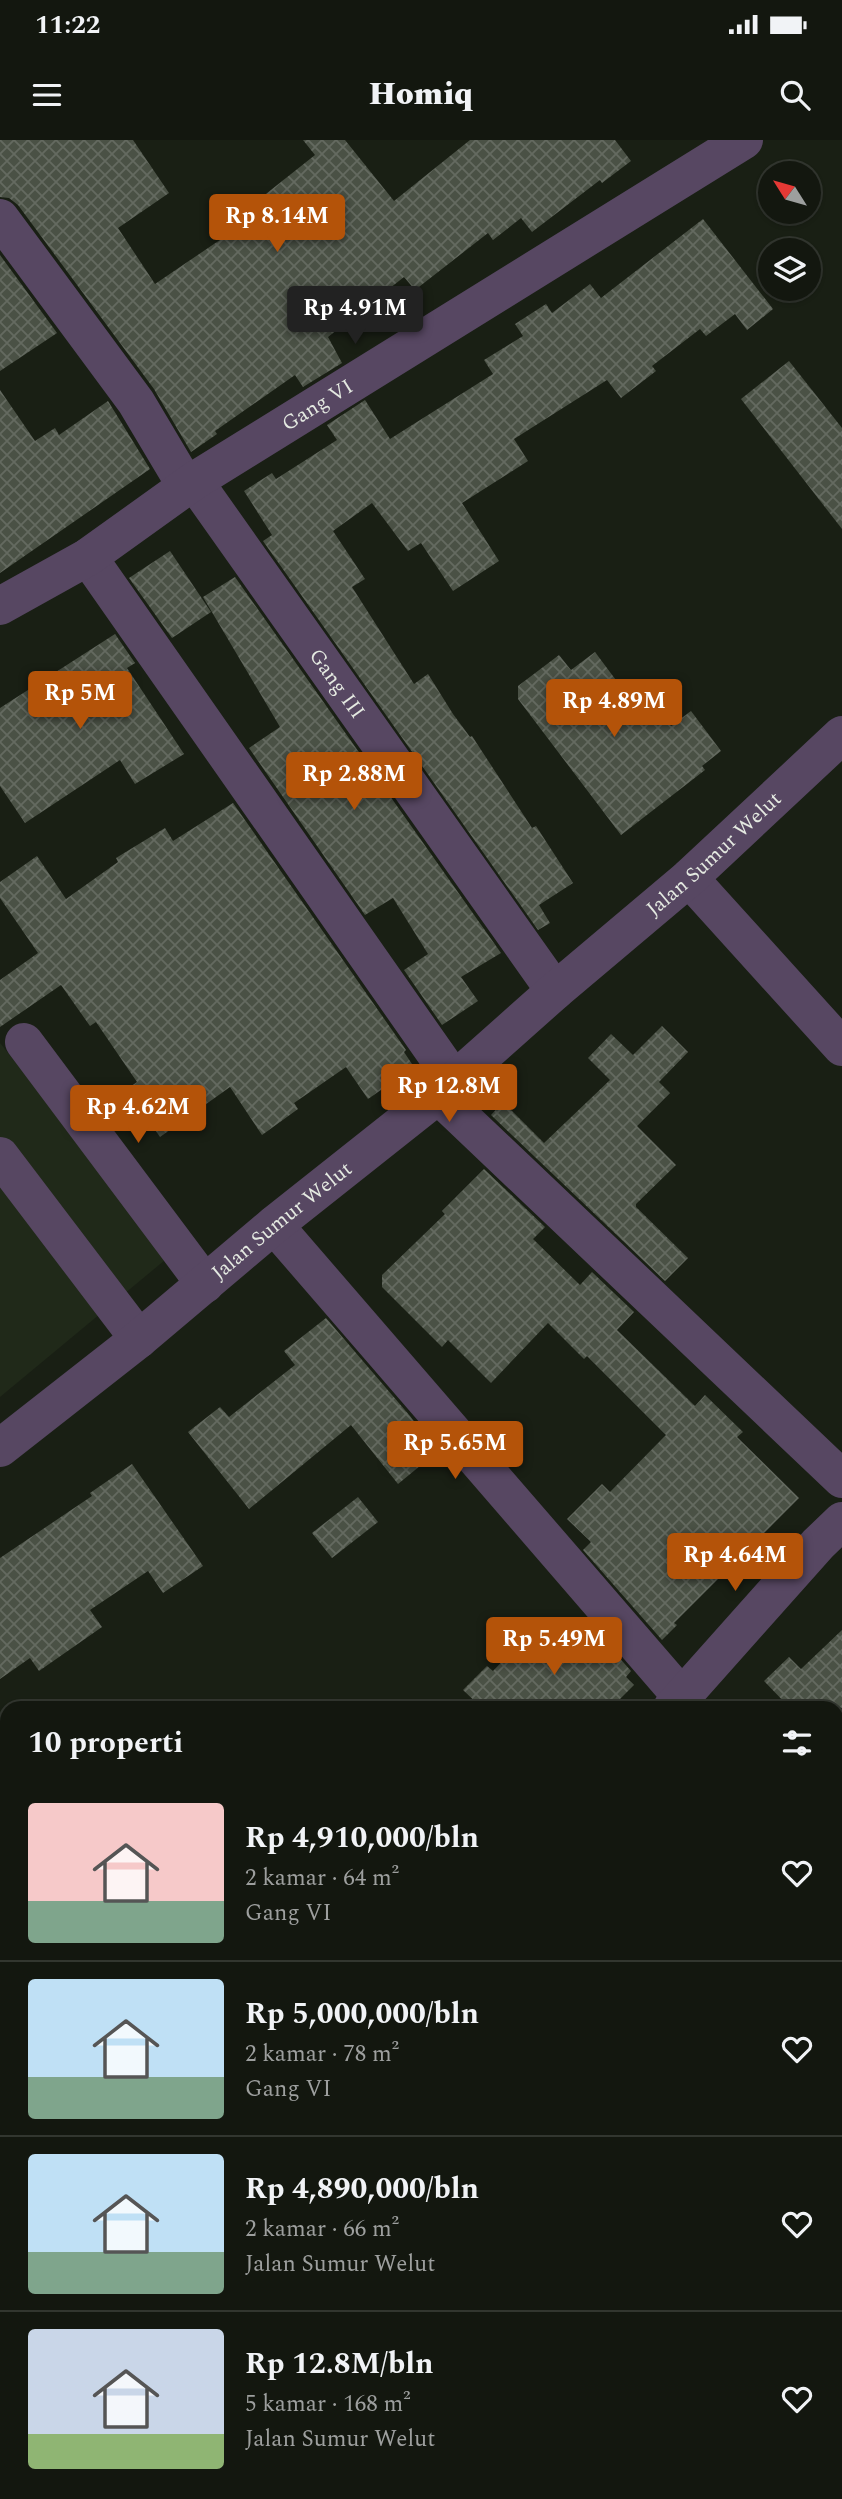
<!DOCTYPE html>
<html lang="id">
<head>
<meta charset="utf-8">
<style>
  body { margin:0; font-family:Spectral,serif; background:#1c2018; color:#f1f3f6; height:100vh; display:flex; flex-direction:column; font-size:26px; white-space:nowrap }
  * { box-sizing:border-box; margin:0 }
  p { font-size:23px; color:#9d9f9e }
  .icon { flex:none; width:38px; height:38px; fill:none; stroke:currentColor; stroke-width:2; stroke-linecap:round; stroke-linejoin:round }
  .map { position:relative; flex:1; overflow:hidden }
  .sheet { position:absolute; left:0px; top:1561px; width:844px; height:798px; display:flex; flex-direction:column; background:#13170f; border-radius:21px 21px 0 0; box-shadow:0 2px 5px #0004,0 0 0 2px #32362f }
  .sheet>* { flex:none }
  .needle { width:46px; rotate:307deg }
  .tools { position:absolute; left:758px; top:21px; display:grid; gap:14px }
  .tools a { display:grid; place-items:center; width:63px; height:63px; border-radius:50%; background:#13170f; box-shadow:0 2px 5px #0004,0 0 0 2px #32362f; font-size:35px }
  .price { position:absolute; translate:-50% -60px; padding:0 16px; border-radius:7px; background:#b45309; color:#fff; font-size:23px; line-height:46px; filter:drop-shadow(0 2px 4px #0008) }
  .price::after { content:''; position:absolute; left:50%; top:42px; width:21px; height:16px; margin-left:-10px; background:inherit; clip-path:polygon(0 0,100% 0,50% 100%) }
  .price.current { background:#222; color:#fff }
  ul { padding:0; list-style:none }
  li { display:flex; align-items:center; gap:21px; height:175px; padding:0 28px }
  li+li { border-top:2px solid #32362f }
  li span { display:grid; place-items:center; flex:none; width:196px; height:140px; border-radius:7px; color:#555 }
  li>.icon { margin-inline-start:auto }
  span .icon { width:84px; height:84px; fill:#fffc; stroke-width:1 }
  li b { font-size:30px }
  h2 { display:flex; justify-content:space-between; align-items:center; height:84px; padding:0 28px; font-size:30px }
  .status { display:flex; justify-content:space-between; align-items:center; height:49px; padding:0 35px; background:#13170f; direction:ltr }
  .status svg { height:19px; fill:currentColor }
  header { display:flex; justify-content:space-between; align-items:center; height:91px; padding:0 28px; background:#13170f; font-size:32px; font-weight:800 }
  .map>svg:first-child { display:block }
</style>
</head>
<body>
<div class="status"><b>11:22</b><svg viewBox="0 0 49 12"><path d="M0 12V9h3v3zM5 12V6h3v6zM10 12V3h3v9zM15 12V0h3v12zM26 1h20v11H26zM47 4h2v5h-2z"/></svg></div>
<header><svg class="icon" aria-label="menu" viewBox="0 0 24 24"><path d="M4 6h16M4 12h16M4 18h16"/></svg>Homiq<svg class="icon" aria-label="search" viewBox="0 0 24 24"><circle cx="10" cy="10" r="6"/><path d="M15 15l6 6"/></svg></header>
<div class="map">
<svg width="842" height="2359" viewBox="0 0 842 2359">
  <defs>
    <pattern id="building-cross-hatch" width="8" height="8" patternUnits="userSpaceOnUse" patternTransform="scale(1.75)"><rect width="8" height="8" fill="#4a5145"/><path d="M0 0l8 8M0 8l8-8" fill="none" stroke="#646a60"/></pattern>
  </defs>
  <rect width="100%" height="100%" fill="#191f14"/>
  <polygon fill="#202919" points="0,903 171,1115 0,1257"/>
  <g fill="url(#building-cross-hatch)">
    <polygon points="0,0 133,0 169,53 118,88 155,144 264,70 257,61 315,15 303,0 345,0 394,61 470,0 615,0 631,21 602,43 600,40 532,92 521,78 493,100 488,93 415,150 404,137 328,197 342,223 303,247 295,235 215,291 217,294 191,312 154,249 18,65 9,58 0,57"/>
    <polygon points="703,79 773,169 747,190 735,174 706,196 700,189 652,226 656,231 621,258 607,240 514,299 528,321 462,363 499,421 453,451 421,403 408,411 372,363 333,391 365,439 352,447 414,544 428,534 453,574 470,597 472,596 532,688 536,686 573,743 539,765 550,783 538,790 263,401 272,395 244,351 272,333 276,339 337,300 327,285 365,260 390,299 493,234 484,220 523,196 515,184 546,164 552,173 590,144 601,158"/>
    <polygon points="0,115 57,193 0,231"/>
    <polygon points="789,221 842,288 842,389 741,259"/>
    <polygon points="0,250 35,301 55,288 59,295 108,261 150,329 0,433"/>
    <polygon points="170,411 211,472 172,498 129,438"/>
    <polygon points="235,437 501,813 461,837 478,861 442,885 404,830 428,814 393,758 365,775 249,608 280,587 203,457"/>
    <polygon points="115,494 135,523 127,528 184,614 135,644 120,620 25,683 0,646 0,568"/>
    <polygon points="595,512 648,583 661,573 671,586 691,571 721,611 702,626 705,630 621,695 518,559 518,546 559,515 571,530"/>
    <polygon points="233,663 406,910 404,912 414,927 368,959 346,927 294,963 298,969 262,995 230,947 160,997 127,949 137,942 96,882 90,886 61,845 0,887 0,840 38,813 0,758 0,742 37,716 66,759 118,722 116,718 165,688 173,701"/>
    <polygon points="662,886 688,912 659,942 670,953 637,986 676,1025 636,1064 636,1067 688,1118 665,1141 491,975 503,962 544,1003 610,940 588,918 611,894 633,915"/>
    <polygon points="484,1029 545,1087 533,1099 580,1145 592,1132 634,1172 617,1190 695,1266 705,1255 743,1292 737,1297 799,1358 674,1483 677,1485 662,1500 583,1410 591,1402 567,1379 602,1344 610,1352 666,1295 587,1216 584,1219 548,1183 491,1243 448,1200 442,1207 382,1147 382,1135 445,1074 442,1071"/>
    <polygon points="326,1178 410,1276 437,1312 398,1344 351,1285 249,1369 188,1292 220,1267 229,1277 295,1225 284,1211"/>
    <polygon points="132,1324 203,1426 163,1453 148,1431 90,1470 102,1487 39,1531 30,1518 0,1539 0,1418 92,1356 90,1353"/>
    <polygon points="358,1357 378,1382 332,1418 312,1393"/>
    <polygon points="533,1489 564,1519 594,1489 631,1531 626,1537 634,1545 611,1568 482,1568 463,1550 487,1526 493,1531"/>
    <polygon points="842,1490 842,1568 790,1568 764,1541 789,1517 801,1529"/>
  </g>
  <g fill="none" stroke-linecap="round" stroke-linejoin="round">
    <g stroke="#574762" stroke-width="38">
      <polyline points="0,78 136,262 186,346"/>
      <path id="s1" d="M 194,341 L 555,851"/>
      <polyline points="88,417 454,940"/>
      <path id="s2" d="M 0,466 L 88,417 L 194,341 L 744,0"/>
      <polyline points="689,738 842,907"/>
      <polyline points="24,902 205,1144"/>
      <polyline points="438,955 842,1339"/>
      <polyline points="0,1016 139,1199"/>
      <polyline points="274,1085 682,1557"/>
      <path id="s3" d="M 0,1308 L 139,1199 L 274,1085 L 438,955 L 555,851 L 689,738 L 842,595"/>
      <polyline points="672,1568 818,1404 842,1381"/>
      <polyline points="0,2111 7,2107"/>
    </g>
  </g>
  <g text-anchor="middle" stroke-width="6" stroke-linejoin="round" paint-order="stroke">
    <g font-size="21" fill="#e4e9e1" stroke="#060805">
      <text dy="7" stroke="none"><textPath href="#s2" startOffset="376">Gang VI</textPath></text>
      <text dy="7" stroke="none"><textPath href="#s1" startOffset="248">Gang III</textPath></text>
      <text dy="7" stroke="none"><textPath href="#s3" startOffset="929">Jalan Sumur Welut</textPath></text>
      <text dy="7" stroke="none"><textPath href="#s3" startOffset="362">Jalan Sumur Welut</textPath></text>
    </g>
  </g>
</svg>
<div class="tools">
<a><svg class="needle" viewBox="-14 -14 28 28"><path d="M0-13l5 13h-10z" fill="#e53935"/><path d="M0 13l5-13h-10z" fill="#9d9f9e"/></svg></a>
<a><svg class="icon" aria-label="layers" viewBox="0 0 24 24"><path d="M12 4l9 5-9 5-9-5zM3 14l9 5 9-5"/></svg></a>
</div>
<b class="price" style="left:277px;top:114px">Rp 8.14M</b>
<b class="price current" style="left:355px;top:206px">Rp 4.91M</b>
<b class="price" style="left:80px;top:591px">Rp 5M</b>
<b class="price" style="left:614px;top:599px">Rp 4.89M</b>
<b class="price" style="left:354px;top:672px">Rp 2.88M</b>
<b class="price" style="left:449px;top:984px">Rp 12.8M</b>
<b class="price" style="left:138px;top:1005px">Rp 4.62M</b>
<b class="price" style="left:455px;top:1341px">Rp 5.65M</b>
<b class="price" style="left:735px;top:1453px">Rp 4.64M</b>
<b class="price" style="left:554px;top:1537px">Rp 5.49M</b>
<section class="sheet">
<h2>10 properti<svg class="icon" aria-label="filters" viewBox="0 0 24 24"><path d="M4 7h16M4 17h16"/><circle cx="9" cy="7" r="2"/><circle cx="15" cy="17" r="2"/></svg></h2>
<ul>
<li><span style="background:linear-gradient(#f6c9c9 70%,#7fa58c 0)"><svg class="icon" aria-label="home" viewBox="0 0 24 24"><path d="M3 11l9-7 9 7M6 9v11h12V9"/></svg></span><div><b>Rp 4,910,000/bln</b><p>2 kamar · 64 m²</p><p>Gang VI</p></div><svg class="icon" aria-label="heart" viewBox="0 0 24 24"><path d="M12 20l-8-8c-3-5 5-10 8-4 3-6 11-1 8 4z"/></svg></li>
<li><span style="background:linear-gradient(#bfe0f5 70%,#7fa58c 0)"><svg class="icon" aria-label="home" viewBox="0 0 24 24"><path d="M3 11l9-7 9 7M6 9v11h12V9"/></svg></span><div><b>Rp 5,000,000/bln</b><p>2 kamar · 78 m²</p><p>Gang VI</p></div><svg class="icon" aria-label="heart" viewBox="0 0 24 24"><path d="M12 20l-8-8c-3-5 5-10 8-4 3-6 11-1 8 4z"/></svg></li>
<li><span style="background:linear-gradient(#bfe0f5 70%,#7fa58c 0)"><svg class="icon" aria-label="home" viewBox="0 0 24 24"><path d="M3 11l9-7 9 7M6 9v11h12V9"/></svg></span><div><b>Rp 4,890,000/bln</b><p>2 kamar · 66 m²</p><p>Jalan Sumur Welut</p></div><svg class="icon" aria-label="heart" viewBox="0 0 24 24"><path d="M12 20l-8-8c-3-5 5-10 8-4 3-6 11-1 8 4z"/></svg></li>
<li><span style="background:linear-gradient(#c9d6e8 75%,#8fb573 0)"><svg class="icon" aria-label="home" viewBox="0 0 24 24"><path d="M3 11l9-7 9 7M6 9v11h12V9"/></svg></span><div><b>Rp 12.8M/bln</b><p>5 kamar · 168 m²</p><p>Jalan Sumur Welut</p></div><svg class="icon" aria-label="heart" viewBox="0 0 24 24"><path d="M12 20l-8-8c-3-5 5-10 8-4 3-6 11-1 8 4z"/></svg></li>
</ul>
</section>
</div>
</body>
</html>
